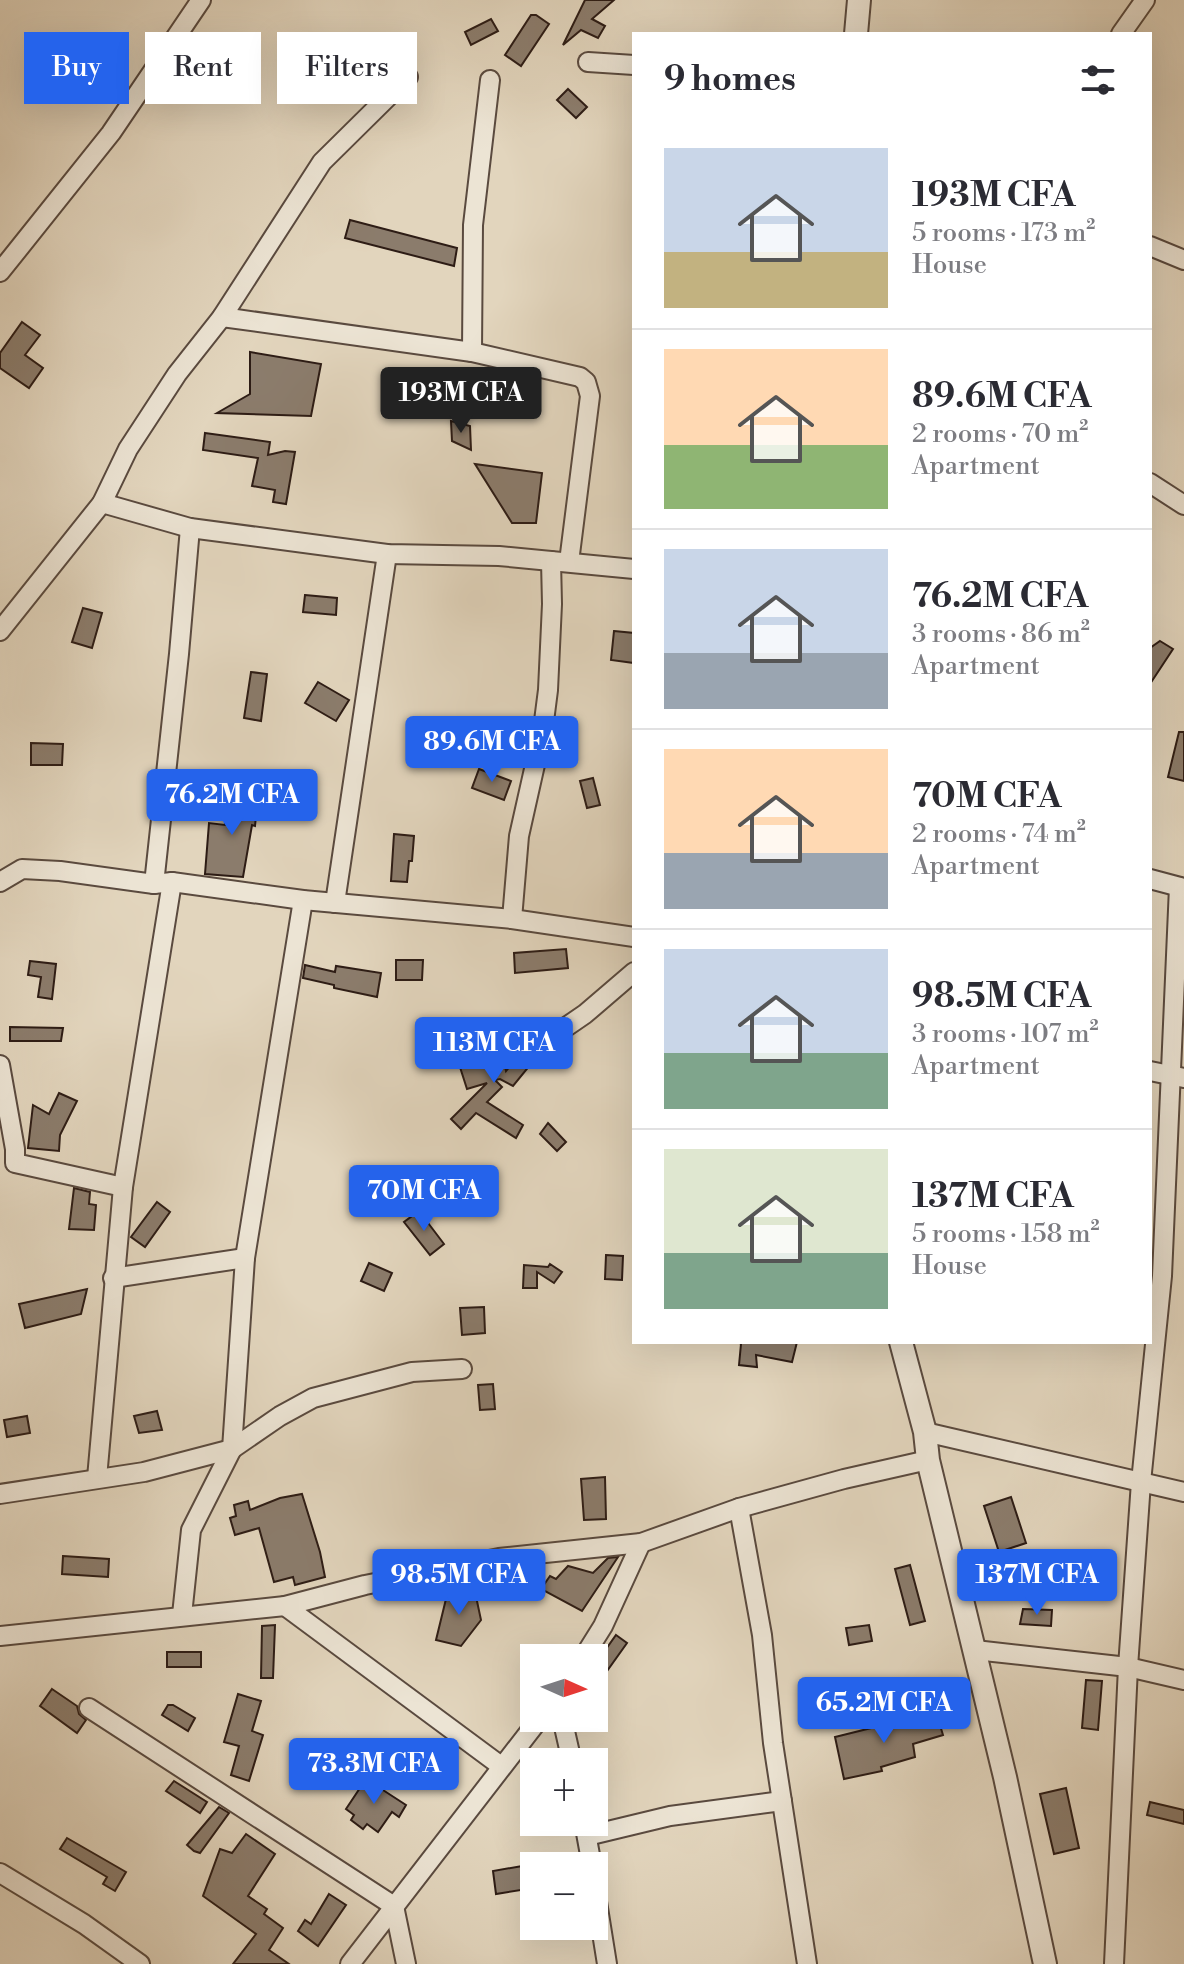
<!DOCTYPE html>
<html lang="en">
<head>
<meta charset="utf-8">
<style>
  body { margin:0; font-family:"Libre Bodoni",serif; background:#f7f7f7; color:#2b2b33; height:100vh; display:flex; flex-direction:column; font-size:30px; white-space:nowrap }
  * { box-sizing:border-box; margin:0 }
  p { font-size:26px; color:#7c7c81 }
  .icon { flex:none; width:44px; height:44px; fill:none; stroke:currentColor; stroke-width:2; stroke-linecap:round; stroke-linejoin:round }
  .map { position:relative; flex:1; overflow:hidden }
  .side { position:absolute; left:632px; top:32px; width:520px; height:1312px; display:flex; flex-direction:column; background:#fff; border-radius:0px; box-shadow:0 8px 32px #0002 }
  .side>* { flex:none }
  .hud { position:absolute; left:24px; top:32px; width:488px; height:72px; display:flex; gap:16px }
  .needle { width:52px; rotate:93deg }
  .buttons { position:absolute; left:520px; top:1644px; display:grid; gap:16px }
  .buttons a { display:grid; place-items:center; width:88px; height:88px; border-radius:0px; background:#fff; box-shadow:0 8px 32px #0002; font-size:40px }
  .price { position:absolute; translate:-50% -68px; padding:0 18px; border-radius:8px; background:#2563eb; color:#fff; font-size:26px; line-height:52px; filter:drop-shadow(0 2px 4px #0008) }
  .price::after { content:''; position:absolute; left:50%; top:48px; width:24px; height:18px; margin-left:-12px; background:inherit; clip-path:polygon(0 0,100% 0,50% 100%) }
  .price.selected { background:#222; color:#fff }
  ul { padding:0; list-style:none }
  li { display:flex; align-items:center; gap:24px; height:200px; padding:0 32px }
  li+li { border-top:2px solid #e1e1e2 }
  li span { display:grid; place-items:center; flex:none; width:224px; height:160px; border-radius:0px; color:#555 }
  li>.icon { margin-inline-start:auto }
  span .icon { width:96px; height:96px; fill:#fffc; stroke-width:1 }
  li b { font-size:34px }
  h2 { display:flex; justify-content:space-between; align-items:center; height:96px; padding:0 32px; font-size:34px }
  .tag { padding:0 28px; border-radius:0px; background:#fff; box-shadow:0 8px 32px #0002; font-size:28px; line-height:72px }
  .tag.selected { background:#2563eb; color:#fff }
  .map>svg:first-child { display:block }
</style>
</head>
<body>
<div class="map">
<svg width="1184" height="1964" viewBox="0 0 1184 1964">
  <rect width="100%" height="100%" fill="#e2d5bd"/>
  <filter id="stains"><feTurbulence type="fractalNoise" baseFrequency=".0025" numOctaves="4"/><feColorMatrix values="0 0 0 0 .2 0 0 0 0 .09 0 0 0 0 .02 0 0 0 .5 -.17"/></filter>
  <radialGradient id="worn" r=".72"><stop offset=".6" stop-color="#630" stop-opacity="0"/><stop offset="1" stop-color="#630" stop-opacity=".3"/></radialGradient>
  <g fill="#8b7c6c" stroke="#2d1c15" stroke-width="2">
    <polygon points="585,0 614,0 592,19 605,26 598,38 581,30 563,45"/>
    <polygon points="531,15 536,15 549,24 521,66 505,55"/>
    <polygon points="491,19 498,31 471,45 465,32"/>
    <polygon points="568,89 587,107 576,118 557,100"/>
    <polygon points="350,220 457,248 454,266 345,238"/>
    <polygon points="22,322 40,335 25,355 43,368 29,388 0,368 0,353"/>
    <polygon points="250,352 321,364 311,416 217,413 250,394"/>
    <polygon points="451,421 470,426 471,450 452,441"/>
    <polygon points="205,433 270,442 268,455 285,451 295,452 286,504 273,502 275,490 252,486 258,458 203,450"/>
    <polygon points="475,464 542,473 536,523 512,523"/>
    <polygon points="305,595 337,598 336,615 303,612"/>
    <polygon points="83,608 102,613 92,648 72,642"/>
    <polygon points="614,631 634,633 634,663 611,660"/>
    <polygon points="1160,641 1173,649 1150,684 1150,648"/>
    <polygon points="251,672 267,674 261,721 244,718"/>
    <polygon points="318,682 349,700 336,721 305,703"/>
    <polygon points="1179,732 1184,732 1184,781 1168,777"/>
    <polygon points="31,743 63,744 62,765 31,765"/>
    <polygon points="479,769 511,781 504,800 472,788"/>
    <polygon points="593,778 600,805 587,808 580,781"/>
    <polygon points="229,793 258,796 255,826 252,825 243,877 205,874 209,823 225,825"/>
    <polygon points="394,834 414,836 412,861 409,861 407,882 391,881"/>
    <polygon points="566,949 568,968 515,973 514,953"/>
    <polygon points="396,960 423,960 422,980 396,980"/>
    <polygon points="30,961 56,964 52,999 38,997 41,977 28,975"/>
    <polygon points="305,965 335,972 336,966 381,973 377,997 334,988 334,985 303,978"/>
    <polygon points="10,1027 63,1028 61,1041 10,1041"/>
    <polygon points="535,1035 544,1048 513,1086 500,1079 495,1080 502,1087 487,1102 523,1125 516,1138 476,1113 461,1129 451,1119 487,1083 467,1089 459,1064 467,1062 466,1058 501,1050 506,1071"/>
    <polygon points="59,1093 77,1101 60,1135 59,1151 28,1148 33,1105 49,1114"/>
    <polygon points="548,1123 566,1142 557,1151 540,1134"/>
    <polygon points="74,1188 90,1192 89,1204 96,1205 94,1230 69,1229"/>
    <polygon points="157,1202 170,1212 145,1247 131,1237"/>
    <polygon points="419,1211 444,1244 430,1255 404,1222"/>
    <polygon points="606,1255 623,1256 622,1280 605,1279"/>
    <polygon points="369,1263 392,1273 384,1291 361,1281"/>
    <polygon points="550,1264 562,1272 554,1283 537,1272 537,1288 523,1288 524,1265 548,1267"/>
    <polygon points="87,1289 81,1314 25,1328 19,1304"/>
    <polygon points="484,1307 485,1333 462,1335 460,1308"/>
    <polygon points="738,1342 797,1342 792,1362 756,1355 757,1367 739,1365 741,1344"/>
    <polygon points="493,1384 495,1409 480,1410 478,1385"/>
    <polygon points="157,1411 162,1430 139,1433 134,1416"/>
    <polygon points="27,1416 30,1433 7,1437 4,1420"/>
    <polygon points="605,1477 606,1519 584,1520 581,1479"/>
    <polygon points="302,1494 320,1552 325,1577 295,1585 293,1577 274,1582 259,1528 235,1535 230,1518 236,1516 234,1505 248,1501 250,1510 280,1498"/>
    <polygon points="1011,1497 1026,1543 999,1552 984,1506"/>
    <polygon points="63,1556 109,1559 108,1577 62,1574"/>
    <polygon points="618,1557 582,1611 541,1589 550,1576 556,1579 568,1566 593,1573 608,1558"/>
    <polygon points="910,1565 925,1621 910,1625 895,1569"/>
    <polygon points="474,1587 481,1620 461,1646 436,1640 446,1599 452,1600 451,1592"/>
    <polygon points="1023,1609 1052,1610 1051,1626 1020,1624"/>
    <polygon points="275,1625 273,1678 261,1678 262,1626"/>
    <polygon points="869,1625 872,1641 849,1645 846,1628"/>
    <polygon points="616,1635 627,1643 602,1678 594,1672 594,1666"/>
    <rect x="167" y="1652" width="34" height="15"/>
    <polygon points="1086,1680 1102,1681 1098,1730 1082,1728"/>
    <polygon points="52,1689 77,1706 79,1714 86,1720 77,1733 40,1706"/>
    <polygon points="238,1694 261,1701 252,1731 263,1735 249,1781 231,1775 239,1746 224,1742"/>
    <polygon points="168,1705 173,1705 195,1718 188,1731 162,1715"/>
    <polygon points="936,1712 943,1735 913,1744 915,1757 881,1767 882,1771 844,1779 835,1737"/>
    <polygon points="366,1779 406,1805 399,1817 392,1812 378,1832 367,1824 363,1829 351,1820 354,1815 346,1809"/>
    <polygon points="174,1781 207,1802 200,1813 166,1791"/>
    <polygon points="1066,1788 1079,1848 1054,1854 1040,1794"/>
    <polygon points="1150,1802 1184,1810 1184,1824 1147,1815"/>
    <polygon points="219,1807 229,1813 200,1853 194,1851 187,1845"/>
    <polygon points="246,1834 275,1854 248,1896 267,1909 264,1914 283,1928 269,1950 289,1964 233,1964 256,1934 203,1896 220,1849 232,1853"/>
    <polygon points="67,1838 126,1872 115,1891 103,1884 107,1877 60,1849"/>
    <polygon points="534,1864 534,1888 496,1894 493,1871"/>
    <polygon points="329,1894 346,1905 318,1946 298,1931 305,1920 311,1924"/>
  </g>
  <g fill="none" stroke-linecap="round" stroke-linejoin="round">
    <defs>
      <g id="minor">
        <polyline points="1121,34 1145,0"/>
        <polyline points="588,62 634,65"/>
        <polyline points="1150,246 1184,260"/>
        <polyline points="0,272 111,133 201,0"/>
        <polyline points="222,317 472,352 580,377 586,382 590,396 569,562"/>
        <polyline points="472,352 473,225 490,80"/>
        <polyline points="1150,483 1184,505"/>
        <polyline points="102,503 190,528 387,554 499,556 634,569"/>
        <polyline points="0,631 102,503 128,449 177,374 222,317 322,162 408,77"/>
        <polyline points="1150,879 1184,888"/>
        <polyline points="0,882 22,869 60,871 154,884 172,882 303,900 512,919 634,937"/>
        <polyline points="154,884 179,654 190,528"/>
        <polyline points="335,903 387,554"/>
        <polyline points="512,919 519,836 543,729 548,690 552,604 551,561"/>
        <polyline points="550,1038 585,1014 634,972"/>
        <polyline points="0,1065 15,1149 15,1163 123,1187"/>
        <polyline points="1150,1071 1184,1078"/>
        <polyline points="113,1278 245,1258"/>
        <polyline points="925,1432 1184,1492"/>
        <polyline points="97,1478 123,1187 172,882"/>
        <polyline points="0,1494 144,1472 232,1449 280,1416 313,1398 412,1372 462,1369"/>
        <polyline points="739,1508 762,1635 773,1743 807,1964"/>
        <polyline points="285,1606 501,1766"/>
        <polyline points="182,1615 191,1530 232,1449 245,1258 303,900"/>
        <polyline points="0,1636 285,1606 365,1585 499,1558 641,1543 739,1508 844,1479 928,1460"/>
        <polyline points="975,1650 1128,1667 1184,1680"/>
        <polyline points="583,1658 603,1626 641,1543"/>
        <polyline points="89,1708 394,1906 406,1964"/>
        <polyline points="562,1718 572,1762"/>
        <polyline points="584,1822 592,1866"/>
        <polyline points="587,1836 670,1816 782,1801"/>
        <polyline points="0,1873 84,1924 140,1964"/>
        <polyline points="594,1883 607,1964"/>
        <polyline points="350,1964 540,1718"/>
        <polyline points="1114,1964 1128,1667 1141,1482 1162,1276 1179,887"/>
      </g>
      <g id="tertiary">
        <polyline points="856,34 859,0"/>
        <polyline points="901,1342 925,1432 928,1460 1005,1777 1045,1964"/>
      </g>
    </defs>
    <use href="#minor" stroke="#5a4a3f" stroke-width="22"/>
    <use href="#tertiary" stroke="#5a4a3f" stroke-width="26"/>
    <use href="#minor" stroke="#ece4d4" stroke-width="18"/>
    <use href="#tertiary" stroke="#ece4d4" stroke-width="22"/>
  </g>
  <rect width="100%" height="100%" filter="url(#stains)"/>
  <rect width="100%" height="100%" fill="url(#worn)"/>
</svg>
<div class="buttons">
<a><svg class="needle" viewBox="-14 -14 28 28"><path d="M0-13l5 13h-10z" fill="#e53935"/><path d="M0 13l5-13h-10z" fill="#7c7c81"/></svg></a>
<a>+</a>
<a>−</a>
</div>
<b class="price selected" style="left:461px;top:435px">193M CFA</b>
<b class="price" style="left:492px;top:784px">89.6M CFA</b>
<b class="price" style="left:232px;top:837px">76.2M CFA</b>
<b class="price" style="left:494px;top:1085px">113M CFA</b>
<b class="price" style="left:424px;top:1233px">70M CFA</b>
<b class="price" style="left:459px;top:1617px">98.5M CFA</b>
<b class="price" style="left:1037px;top:1617px">137M CFA</b>
<b class="price" style="left:884px;top:1745px">65.2M CFA</b>
<b class="price" style="left:374px;top:1806px">73.3M CFA</b>
<div class="hud">
<a class="tag selected">Buy</a>
<a class="tag">Rent</a>
<a class="tag">Filters</a>
</div>
<section class="side">
<h2>9 homes<svg class="icon" aria-label="filters" viewBox="0 0 24 24"><path d="M4 7h16M4 17h16"/><circle cx="9" cy="7" r="2"/><circle cx="15" cy="17" r="2"/></svg></h2>
<ul>
<li><span style="background:linear-gradient(#c9d6e8 65%,#c2b280 0)"><svg class="icon" aria-label="home" viewBox="0 0 24 24"><path d="M3 11l9-7 9 7M6 9v11h12V9"/></svg></span><div><b>193M CFA</b><p>5 rooms · 173 m²</p><p>House</p></div></li>
<li><span style="background:linear-gradient(#ffd9b3 60%,#8fb573 0)"><svg class="icon" aria-label="home" viewBox="0 0 24 24"><path d="M3 11l9-7 9 7M6 9v11h12V9"/></svg></span><div><b>89.6M CFA</b><p>2 rooms · 70 m²</p><p>Apartment</p></div></li>
<li><span style="background:linear-gradient(#c9d6e8 65%,#9aa5b1 0)"><svg class="icon" aria-label="home" viewBox="0 0 24 24"><path d="M3 11l9-7 9 7M6 9v11h12V9"/></svg></span><div><b>76.2M CFA</b><p>3 rooms · 86 m²</p><p>Apartment</p></div></li>
<li><span style="background:linear-gradient(#ffd9b3 65%,#9aa5b1 0)"><svg class="icon" aria-label="home" viewBox="0 0 24 24"><path d="M3 11l9-7 9 7M6 9v11h12V9"/></svg></span><div><b>70M CFA</b><p>2 rooms · 74 m²</p><p>Apartment</p></div></li>
<li><span style="background:linear-gradient(#c9d6e8 65%,#7fa58c 0)"><svg class="icon" aria-label="home" viewBox="0 0 24 24"><path d="M3 11l9-7 9 7M6 9v11h12V9"/></svg></span><div><b>98.5M CFA</b><p>3 rooms · 107 m²</p><p>Apartment</p></div></li>
<li><span style="background:linear-gradient(#dfe7d0 65%,#7fa58c 0)"><svg class="icon" aria-label="home" viewBox="0 0 24 24"><path d="M3 11l9-7 9 7M6 9v11h12V9"/></svg></span><div><b>137M CFA</b><p>5 rooms · 158 m²</p><p>House</p></div></li>
</ul>
</section>
</div>
</body>
</html>
